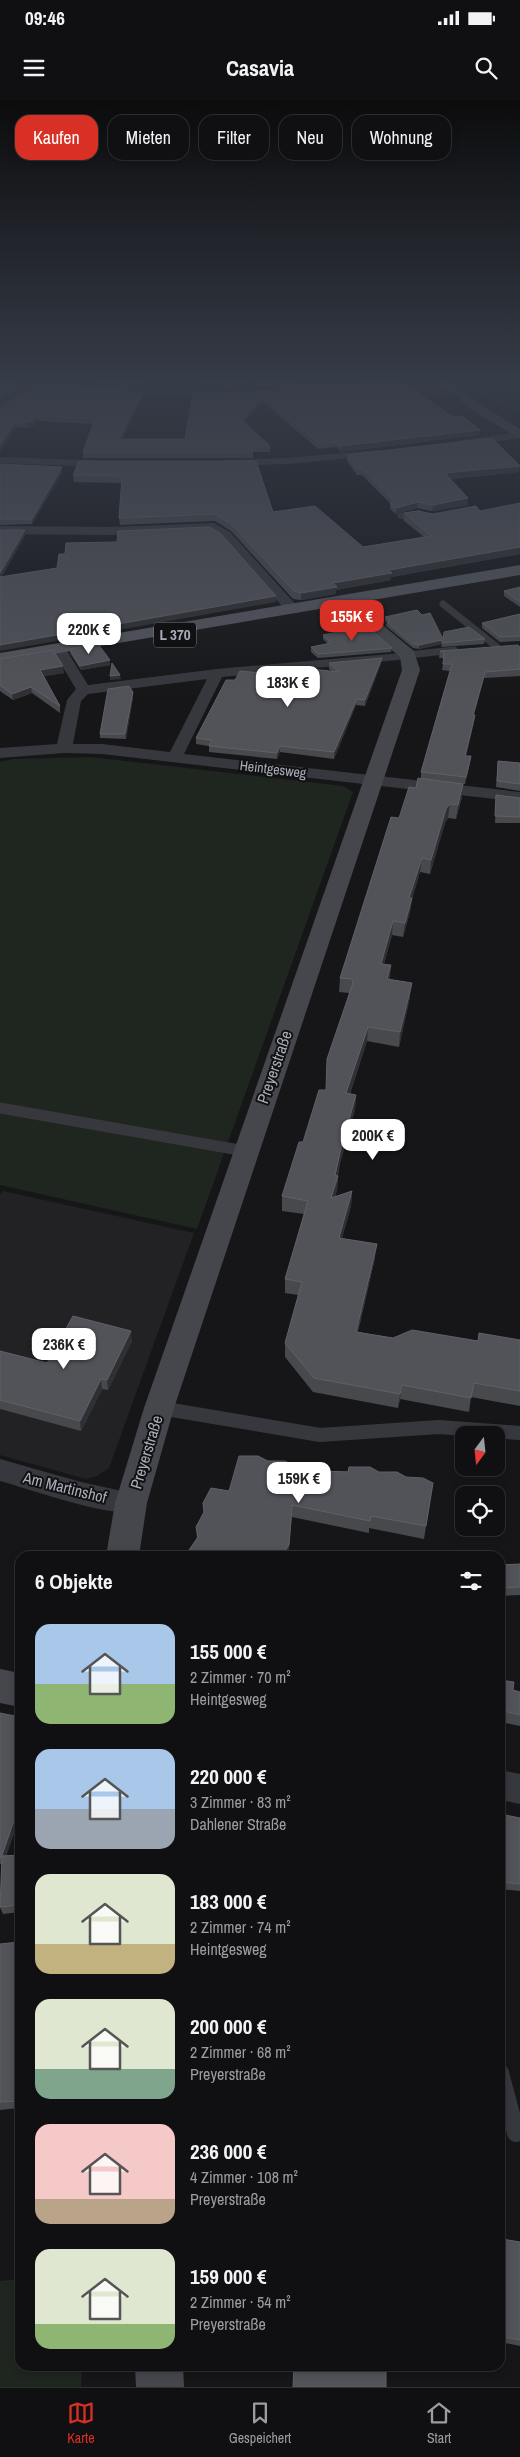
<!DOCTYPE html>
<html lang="de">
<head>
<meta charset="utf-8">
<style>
  body { margin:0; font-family:"Archivo Narrow",sans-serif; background:#19191b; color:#f1f3f6; height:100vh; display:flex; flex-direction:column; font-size:19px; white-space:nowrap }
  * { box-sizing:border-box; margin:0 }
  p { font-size:16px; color:#9c9d9f }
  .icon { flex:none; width:28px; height:28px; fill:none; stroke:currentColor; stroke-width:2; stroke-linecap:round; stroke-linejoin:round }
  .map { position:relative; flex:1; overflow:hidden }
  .panel { position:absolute; left:15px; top:1451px; width:490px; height:820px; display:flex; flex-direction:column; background:#101012; border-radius:15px; box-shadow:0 2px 8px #0003,0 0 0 1px #303032 }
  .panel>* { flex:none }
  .top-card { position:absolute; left:15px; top:15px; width:490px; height:45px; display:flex; gap:10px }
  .needle { width:32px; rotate:195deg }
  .controls { position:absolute; left:455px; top:1326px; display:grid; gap:10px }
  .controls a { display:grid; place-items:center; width:50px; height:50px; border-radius:10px; background:#101012; box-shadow:0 2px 8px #0003,0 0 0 1px #303032; font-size:25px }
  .price { position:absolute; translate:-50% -42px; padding:0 11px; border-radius:10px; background:#fff; color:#222; font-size:16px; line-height:32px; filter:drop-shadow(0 1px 2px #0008) }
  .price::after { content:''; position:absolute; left:50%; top:30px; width:15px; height:11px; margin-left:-8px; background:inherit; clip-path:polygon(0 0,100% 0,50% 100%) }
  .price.on { background:#d93025; color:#fff }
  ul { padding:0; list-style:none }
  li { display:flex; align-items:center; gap:15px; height:125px; padding:0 20px }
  li span { display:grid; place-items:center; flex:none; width:140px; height:100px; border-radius:15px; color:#555 }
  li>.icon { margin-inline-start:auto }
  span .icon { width:60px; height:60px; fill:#fffc; stroke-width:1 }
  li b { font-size:21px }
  h2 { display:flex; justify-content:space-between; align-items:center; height:60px; padding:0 20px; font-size:21px }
  .chip { padding:0 18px; border-radius:15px; background:#101012; box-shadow:0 2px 8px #0003,0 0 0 1px #303032; font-size:18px; line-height:45px }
  .chip.on { background:#d93025; color:#fff }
  .status { display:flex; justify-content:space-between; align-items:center; height:35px; padding:0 25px; background:#101012; direction:ltr }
  .status svg { height:14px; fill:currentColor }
  header { display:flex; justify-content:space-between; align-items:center; height:65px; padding:0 20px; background:#101012; font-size:22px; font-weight:700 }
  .menu { display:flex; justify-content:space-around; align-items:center; height:70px; border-top:1px solid #303032; background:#101012; font-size:14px; color:#9c9d9f }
  .menu a { display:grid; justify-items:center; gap:2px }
  .menu .on { color:#d93025 }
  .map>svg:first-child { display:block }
</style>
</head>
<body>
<div class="status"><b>09:46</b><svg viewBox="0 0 49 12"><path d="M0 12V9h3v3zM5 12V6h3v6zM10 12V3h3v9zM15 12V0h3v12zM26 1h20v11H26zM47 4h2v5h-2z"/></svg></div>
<header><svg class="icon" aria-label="menu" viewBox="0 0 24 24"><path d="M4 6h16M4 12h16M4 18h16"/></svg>Casavia<svg class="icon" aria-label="search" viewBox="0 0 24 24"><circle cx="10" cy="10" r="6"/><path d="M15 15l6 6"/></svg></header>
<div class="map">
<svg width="520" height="2287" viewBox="0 0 520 2287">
  <rect width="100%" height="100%" fill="#161618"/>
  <g fill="#222225">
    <polygon points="455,279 520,279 520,314 457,280"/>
    <polygon points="3,1091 194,1133 109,1368 97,1376 86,1379 0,1355 0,1095"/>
  </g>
  <g fill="#1e261f">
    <polygon points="455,279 489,279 520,300 520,314"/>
    <polygon points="91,657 343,686 353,692 197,1129 0,1085 0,662 13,659"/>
    <polygon points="20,2179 20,2266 82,2266 81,2287 0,2287 0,2181"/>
  </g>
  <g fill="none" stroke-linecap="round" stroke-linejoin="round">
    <polyline stroke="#37383d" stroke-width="5.5" points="400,416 419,413"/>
    <g stroke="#37383d" stroke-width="7">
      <polyline points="443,504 497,547"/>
      <polyline points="408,555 454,550"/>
    </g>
    <polyline stroke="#37383d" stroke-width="11" points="0,1008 245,1051"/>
    <polyline stroke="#37383d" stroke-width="14" points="160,1308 320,1335 439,1327 520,1333"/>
    <polyline stroke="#37383d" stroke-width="18" points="500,1973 516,2033 520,2032"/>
    <g fill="#37383d" fill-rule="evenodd">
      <polygon points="44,282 81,285 86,288 81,291 37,289 0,313 0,305 30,284"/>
      <polygon points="350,282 354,283 354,287 268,295 263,292 268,289"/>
      <polygon points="113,288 223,290 228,293 223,296 109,293 108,291"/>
      <polygon points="520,332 520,338 462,346 457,343 462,340"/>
      <polygon points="378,350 382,351 382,355 287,364 228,366 222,363 228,360 287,358"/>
      <polygon points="0,357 108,361 114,364 108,367 0,363"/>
      <polygon points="214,423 230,432 298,507 300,510 298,513 288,513 222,438 211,431 109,435 0,434 0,426 109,427"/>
      <path d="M 62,550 L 67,551 L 88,585 L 217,569 L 413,552 L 415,555 L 408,559 L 222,577 L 184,654 L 520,692 L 520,702 L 102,654 L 64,653 L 0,658 L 0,648 L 57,644 L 67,600 L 76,589 L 55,554 ZM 207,579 L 170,652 L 102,644 L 73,644 L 81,601 L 88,594 Z"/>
      <path d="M 0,1359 L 81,1382 L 140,1395 L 144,1403 L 140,1411 C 115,1420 30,1389 0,1381 Z"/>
      <polygon points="500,1670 520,1674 520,1704 500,1700"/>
    </g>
    <g fill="#45474d" fill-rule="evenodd">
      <polygon points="436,279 449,279 479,303 520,329 520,339 471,309"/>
      <polygon points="350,501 356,503 414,551 420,570 174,1308 147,1403 139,1456 106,1456 115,1403 144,1308 402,570 400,557 344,509 342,506 344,503"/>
      <polygon points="0,1569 20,1573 20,1607 0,1603"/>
      <polygon points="135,2266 183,2266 184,2287 136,2287"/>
    </g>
    <polygon fill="#53555c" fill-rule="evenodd" points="520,465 520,475 0,563 0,553"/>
  </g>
  <g fill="#47494d">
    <polygon points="90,279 151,279 151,280 147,287 96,284"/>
    <polygon points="196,279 395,279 480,335 340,352 337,347 318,349 263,302 244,322 270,346 270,352 253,352 253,358 83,358 83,352 93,324 36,321 33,326 27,328 16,327 0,309 143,291 143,296 122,339 185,339 193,293 312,290 360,282 355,279 296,286 195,288"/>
    <polygon points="347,355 519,372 450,379 468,405 432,411 417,408 396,414 390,409 390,403 362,375 357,375 347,361"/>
    <polygon points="79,361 273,412 363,447 424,437 403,420 404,413 433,414 480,411 520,403 520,454 391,477 391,480 336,490 336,494 301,500 293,499 231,431 215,421 120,425 119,418 122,383 74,382 73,375"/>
    <polygon points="0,364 62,372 32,424 0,425"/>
    <polygon points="520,487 520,507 504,496 504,491"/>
    <polygon points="520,514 520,541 500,542 482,528 482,523"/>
    <polygon points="385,517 443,539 485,539 484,544 441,547 442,544 419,549 413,548 386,526 387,522 385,521"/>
    <polygon points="323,535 392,548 391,552 318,558 311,552 311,547 328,544 323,539"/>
    <polygon points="520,547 520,576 484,578 474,615 475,615 474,622 466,656 471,656 470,663 465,684 463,684 462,697 456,719 448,718 445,723 430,774 420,772 412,799 410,812 403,837 392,835 384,864 390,880 410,897 399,947 367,941 350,994 356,995 355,1009 340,1063 338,1076 337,1090 335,1097 352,1091 351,1106 342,1138 375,1158 358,1232 393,1238 478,1241 520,1240 520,1306 471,1297 469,1312 400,1299 398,1308 313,1292 285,1257 285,1243 298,1195 285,1193 285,1179 304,1114 282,1111 282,1096 303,1042 326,990 349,893 339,892 340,878 399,718 421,679 421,672 450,571 442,570 444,558 439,558 440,551"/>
    <polygon points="70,549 110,560 110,565 81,570 70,553"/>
    <polygon points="382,558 381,563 365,606 356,605 334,659 280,652 277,659 209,652 209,646 196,644 196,638 235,580 260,573 291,571 332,571 329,569 329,563"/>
    <polygon points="0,559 64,573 44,576 60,606 60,613 32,593 13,600 0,591"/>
    <polygon points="133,592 133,597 126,639 100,638 100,634"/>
    <polygon points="498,661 520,663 520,691 496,687"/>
    <polygon points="496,695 520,698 520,723 495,723"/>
    <polygon points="132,1241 108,1290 102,1289 81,1331 0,1309 0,1251 47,1263"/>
    <polygon points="268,1361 321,1371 379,1372 433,1383 424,1439 369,1428 369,1433 292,1417 288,1456 189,1456 189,1450 197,1438 196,1427 204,1413 203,1403 229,1391"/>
    <polygon points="520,1464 520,1495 500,1496 500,1465"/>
    <polygon points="500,1580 513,1590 520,1592 520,1626 500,1622"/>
    <polygon points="0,1613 20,1716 6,1756 20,1755 20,1812 3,1814 0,1807 2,1764 0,1764"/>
    <polygon points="500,1714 520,1718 520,1791 500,1789"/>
    <polygon points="20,1842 20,2008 0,2010 0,1844"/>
    <polygon points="500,2132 502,2139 520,2142 520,2246 500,2242"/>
  </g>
  <g fill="#2f3033">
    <polygon points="26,279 35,279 35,281 29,282 0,303 0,297"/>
    <polygon points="148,279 151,279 151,280 147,287 147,281"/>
    <polygon points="311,279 355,279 296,286 296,281"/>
    <polygon points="143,291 143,296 120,344 119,339"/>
    <polygon points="263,297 263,302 242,325 242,320"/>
    <polygon points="35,316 36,321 33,326 27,328 26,322"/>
    <polygon points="15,322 16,327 0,352 0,345"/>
    <polygon points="480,330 480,335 340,352 340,346"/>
    <polygon points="520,366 519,372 444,379 445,373"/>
    <polygon points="62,367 62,372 32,424 32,419"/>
    <polygon points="468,398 468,405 432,411 433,405"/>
    <polygon points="418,402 417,408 396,414 396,408"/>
    <polygon points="25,430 25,436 0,480 0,473"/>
    <polygon points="520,447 520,454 391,477 391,480 336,490 336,494 301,500 301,493 333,483 389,470"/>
    <polygon points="276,496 276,502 0,551 0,545"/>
    <polygon points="442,540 442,544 419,549 419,545"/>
    <polygon points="382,558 381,563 365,606 365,600"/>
    <polygon points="110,560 110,565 81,570 80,566"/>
    <polygon points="63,566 64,573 41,577 40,570"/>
    <polygon points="485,572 484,578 472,621 473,615"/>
    <polygon points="120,575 121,579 110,580 110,576"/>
    <polygon points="31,587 32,593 13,600 12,594"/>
    <polygon points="133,592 133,597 126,639 125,634"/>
    <polygon points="357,599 356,605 334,659 334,652"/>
    <polygon points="475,615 474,622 465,662 465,656"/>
    <polygon points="280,646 280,652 277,659 277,653"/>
    <polygon points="471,656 470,663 465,684 466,677"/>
    <polygon points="463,684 462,697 456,719 458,705"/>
    <polygon points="450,704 448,718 445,723 430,774 431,760 446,709"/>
    <polygon points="422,758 420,772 412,799 410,812 403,837 405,823 409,798"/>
    <polygon points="393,821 392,835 380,878 381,864"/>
    <polygon points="391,865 390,879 386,894 387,879"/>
    <polygon points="412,883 410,897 399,947 400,932"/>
    <polygon points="368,927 367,941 345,1008 346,993"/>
    <polygon points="356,995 355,1009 340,1063 337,1078 338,1076 337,1090 331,1112 331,1098 341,1048"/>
    <polygon points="352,1091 351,1106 338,1152 339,1138"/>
    <polygon points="377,1144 375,1158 354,1246 356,1232"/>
    <polygon points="131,1231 132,1241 108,1290 107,1280"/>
    <polygon points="101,1279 102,1289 81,1331 80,1321"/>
    <polygon points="402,1285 400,1299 398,1308 400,1294"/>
    <polygon points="292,1405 288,1456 282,1456 283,1454"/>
    <polygon points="20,1703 20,1716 3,1765 1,1758"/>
    <polygon points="18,1919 20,1923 20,2007 17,2001"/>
  </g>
  <g fill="#525359" stroke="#5f6168">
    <polygon points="0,279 26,279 0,297"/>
    <polygon points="113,279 148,279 147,281"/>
    <polygon points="196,279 311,279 296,281 195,283"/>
    <polygon points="362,279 395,279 399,283 402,282 453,317 462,316 480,330 340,346 337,342 319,343 263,297 242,320 270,346 252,347 253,352 83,352 95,319 35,316 32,321 26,322 15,322 0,345 0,309 37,286 44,285 143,291 119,339 185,339 193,293 312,290 360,283"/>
    <polygon points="492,338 520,366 445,373 468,398 433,405 418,402 396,408 390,403 395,402 363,369 357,369 347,355"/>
    <polygon points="79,361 256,361 273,412 315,406 363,447 431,436 404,413 418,411 433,414 476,406 480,411 520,403 520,447 389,470 392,473 333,483 337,487 301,493 294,491 231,424 215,414 119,418 122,376 73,375"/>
    <polygon points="0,364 62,367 32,419 0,419"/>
    <polygon points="210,427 221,434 276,496 0,545 0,477 57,468 59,454 65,454 66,443 117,442 118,431"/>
    <polygon points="0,430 25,430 0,473"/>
    <polygon points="520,487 520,502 504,491"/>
    <polygon points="417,510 422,515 430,513 443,539 444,532 469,527 485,539 442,543 442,540 419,545 413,544 387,522 390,521 385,517"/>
    <polygon points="520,514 520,536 500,537 482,523"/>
    <polygon points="366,526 392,548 318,554 311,547 331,543 323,535"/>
    <polygon points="98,544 110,560 80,566 70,549"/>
    <polygon points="518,545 520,547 520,569 485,572 473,615 475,615 465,656 471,656 466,677 421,672 452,564 443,564 444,552 440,551"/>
    <polygon points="53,550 63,566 40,570 60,606 31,587 12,594 0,585 0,559"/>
    <polygon points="382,558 365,600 357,599 334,652 280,646 277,653 209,646 212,640 196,638 226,580 235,580 240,571 260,573 262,569 266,569 291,571 293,567 339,572 329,563"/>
    <polygon points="112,563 120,575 110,576"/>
    <polygon points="129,586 133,592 125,634 100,634 108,589"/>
    <polygon points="498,661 520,663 520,684 497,681"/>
    <polygon points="418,678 463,684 458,705 450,704 446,709 431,760 422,758 409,798 412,798 405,823 393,821 381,864 391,865 387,879 412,883 400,932 368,927 346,993 356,995 341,1048 335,1075 338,1076 331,1098 352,1091 339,1138 377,1144 356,1232 393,1238 412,1230 478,1241 479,1233 520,1240 520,1291 474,1283 471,1298 402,1285 400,1294 314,1278 285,1243 302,1182 285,1179 308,1101 282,1096 299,1042 303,1042 319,990 326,990 327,959 353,883 352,879 340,878 391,717 399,718 409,687 416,688"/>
    <polygon points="496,695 520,698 520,717 495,716"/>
    <polygon points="73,1216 131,1231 107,1280 101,1279 80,1321 0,1300 0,1251 47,1263"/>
    <polygon points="239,1356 258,1356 268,1361 285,1361 295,1366 312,1367 321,1371 348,1372 349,1367 370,1367 379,1372 397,1372 406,1377 423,1378 433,1383 426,1426 371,1416 370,1421 292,1405 289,1445 283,1454 283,1456 190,1456 189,1450 198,1437 196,1427 204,1412 203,1403 211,1388 229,1391"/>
    <polygon points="520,1464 520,1487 500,1488 500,1465"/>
    <polygon points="500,1580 514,1582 513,1590 520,1592 520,1615 500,1610"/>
    <polygon points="0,1613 20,1617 20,1703 1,1758 0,1758"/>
    <polygon points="500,1714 520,1718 520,1784 500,1782"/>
    <polygon points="20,1755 20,1805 0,1807 2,1756"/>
    <polygon points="20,1842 20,1919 18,1919 17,2001 0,2002 0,1844"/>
    <polygon points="500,2132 502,2139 520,2142 520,2240 500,2236"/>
    <polygon points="294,2266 386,2266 386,2287 293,2287"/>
  </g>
  <linearGradient id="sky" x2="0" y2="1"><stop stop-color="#0c0c0d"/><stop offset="0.47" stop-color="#363c48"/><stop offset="1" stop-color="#363c48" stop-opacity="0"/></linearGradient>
  <rect width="520" height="599" fill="url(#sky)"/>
  <g text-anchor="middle" stroke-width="4" stroke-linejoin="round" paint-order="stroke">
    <g font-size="14" fill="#a8adb8" stroke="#111113">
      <text transform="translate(273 669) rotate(7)" y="5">Heintgesweg</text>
    </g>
    <rect fill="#111113" stroke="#7b7e86" stroke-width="1" x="154" y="522.5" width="42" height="25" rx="4"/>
    <g font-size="15" font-weight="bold" fill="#a8adb8">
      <text x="175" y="540">L 370</text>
    </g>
    <g font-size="16" fill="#a8adb8" stroke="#111113">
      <text transform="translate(274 967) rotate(-71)" y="6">Preyerstraße</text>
      <text transform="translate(146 1352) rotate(-73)" y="6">Preyerstraße</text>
      <text transform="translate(65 1387) rotate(14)" y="6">Am Martinshof</text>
    </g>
  </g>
</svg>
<div class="controls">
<a><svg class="needle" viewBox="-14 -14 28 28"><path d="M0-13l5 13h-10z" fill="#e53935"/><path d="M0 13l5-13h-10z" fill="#9c9d9f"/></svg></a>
<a><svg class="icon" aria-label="locate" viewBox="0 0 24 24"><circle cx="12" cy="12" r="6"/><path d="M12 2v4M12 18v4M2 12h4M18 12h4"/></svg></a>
</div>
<b class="price on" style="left:352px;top:542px">155K €</b>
<b class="price" style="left:89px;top:555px">220K €</b>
<b class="price" style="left:288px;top:608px">183K €</b>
<b class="price" style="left:373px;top:1061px">200K €</b>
<b class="price" style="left:64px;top:1270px">236K €</b>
<b class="price" style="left:299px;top:1404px">159K €</b>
<div class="top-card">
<a class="chip on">Kaufen</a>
<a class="chip">Mieten</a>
<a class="chip">Filter</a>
<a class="chip">Neu</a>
<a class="chip">Wohnung</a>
</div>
<section class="panel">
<h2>6 Objekte<svg class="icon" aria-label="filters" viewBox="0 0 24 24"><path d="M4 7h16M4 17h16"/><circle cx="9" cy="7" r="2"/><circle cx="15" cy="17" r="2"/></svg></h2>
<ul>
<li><span style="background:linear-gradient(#a9c7e8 60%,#8fb573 0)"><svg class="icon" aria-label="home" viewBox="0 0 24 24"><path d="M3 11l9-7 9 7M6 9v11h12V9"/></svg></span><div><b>155 000 €</b><p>2 Zimmer · 70 m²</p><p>Heintgesweg</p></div></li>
<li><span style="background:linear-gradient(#a9c7e8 60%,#9aa5b1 0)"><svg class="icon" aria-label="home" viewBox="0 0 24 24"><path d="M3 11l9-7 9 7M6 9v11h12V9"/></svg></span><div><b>220 000 €</b><p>3 Zimmer · 83 m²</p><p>Dahlener Straße</p></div></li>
<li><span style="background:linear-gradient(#dfe7d0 70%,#c2b280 0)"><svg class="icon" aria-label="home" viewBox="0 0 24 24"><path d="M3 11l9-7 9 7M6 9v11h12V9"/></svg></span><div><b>183 000 €</b><p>2 Zimmer · 74 m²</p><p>Heintgesweg</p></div></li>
<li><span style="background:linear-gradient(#dfe7d0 70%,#7fa58c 0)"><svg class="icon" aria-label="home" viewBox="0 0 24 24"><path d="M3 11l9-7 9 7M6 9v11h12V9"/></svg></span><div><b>200 000 €</b><p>2 Zimmer · 68 m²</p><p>Preyerstraße</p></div></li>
<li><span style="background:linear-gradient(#f6c9c9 75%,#b9a48a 0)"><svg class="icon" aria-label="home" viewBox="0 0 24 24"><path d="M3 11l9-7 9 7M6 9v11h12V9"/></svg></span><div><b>236 000 €</b><p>4 Zimmer · 108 m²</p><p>Preyerstraße</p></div></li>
<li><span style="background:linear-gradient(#dfe7d0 75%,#8fb573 0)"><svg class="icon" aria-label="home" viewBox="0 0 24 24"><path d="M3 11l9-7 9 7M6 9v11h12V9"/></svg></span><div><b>159 000 €</b><p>2 Zimmer · 54 m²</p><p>Preyerstraße</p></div></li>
</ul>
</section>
</div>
<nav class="menu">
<a class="on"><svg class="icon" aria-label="map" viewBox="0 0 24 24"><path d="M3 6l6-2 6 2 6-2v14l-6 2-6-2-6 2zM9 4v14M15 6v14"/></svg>Karte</a>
<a><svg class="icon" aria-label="saved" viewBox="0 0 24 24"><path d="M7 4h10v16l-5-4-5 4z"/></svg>Gespeichert</a>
<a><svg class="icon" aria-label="home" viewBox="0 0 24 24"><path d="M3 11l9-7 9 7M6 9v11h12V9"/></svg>Start</a>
</nav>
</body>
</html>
